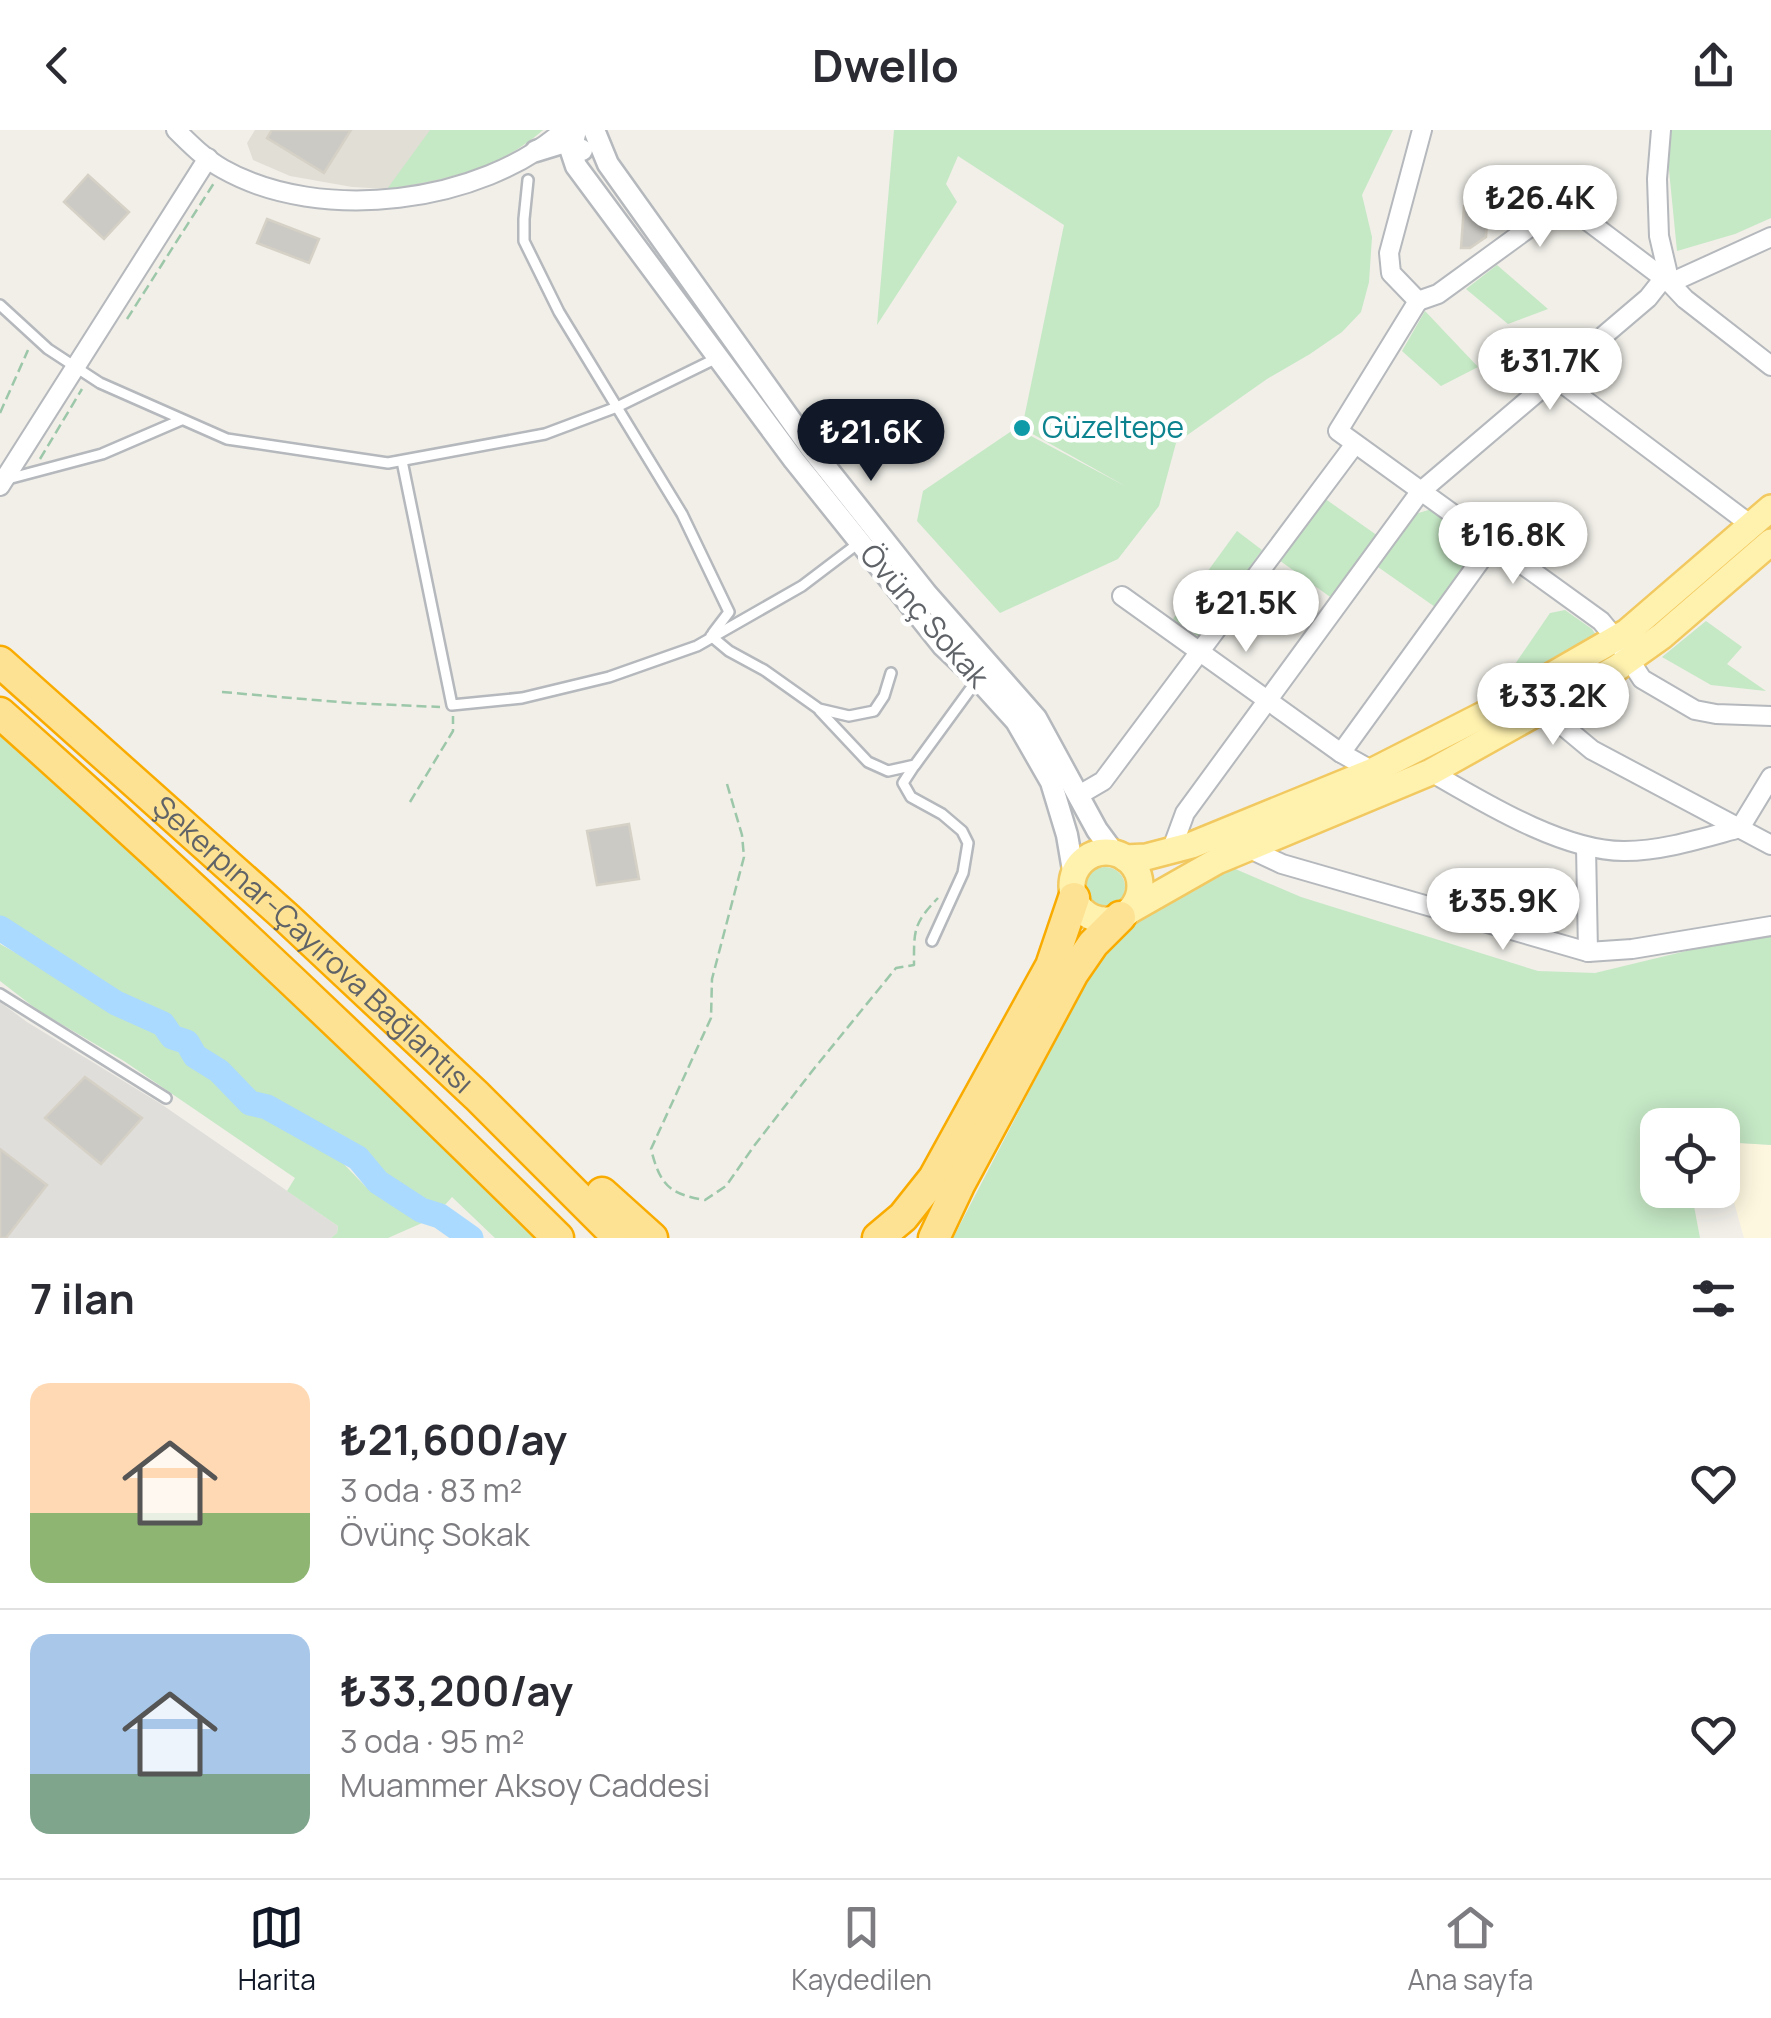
<!DOCTYPE html>
<html lang="tr">
<head>
<meta charset="utf-8">
<style>
  body { margin:0; font-family:Manrope,sans-serif; background:#f2f2f3; color:#2b2b33; height:100vh; display:flex; flex-direction:column; font-size:38px; white-space:nowrap }
  * { box-sizing:border-box; margin:0 }
  p { font-size:32px; color:#7c7c81 }
  .icon { flex:none; width:55px; height:55px; fill:none; stroke:currentColor; stroke-width:2; stroke-linecap:round; stroke-linejoin:round }
  .map { position:relative; height:1108px; overflow:hidden }
  .drawer { display:flex; flex-direction:column; background:#fff; flex:1 }
  .drawer>* { flex:none }
  .fabs { position:absolute; left:1640px; top:978px; display:grid; gap:20px }
  .fabs a { display:grid; place-items:center; width:100px; height:100px; border-radius:20px; background:#fff; box-shadow:0 5px 25px #0003; font-size:50px }
  .price { position:absolute; translate:-50% -85px; padding:0 22px; border-radius:35px; background:#fff; color:#222; font-size:32px; line-height:65px; filter:drop-shadow(0 2px 5px #0008) }
  .price::after { content:''; position:absolute; left:50%; top:60px; width:30px; height:22px; margin-left:-15px; background:inherit; clip-path:polygon(0 0,100% 0,50% 100%) }
  .price.active { background:#111827; color:#fff }
  ul { padding:0; list-style:none }
  li { display:flex; align-items:center; gap:30px; height:250px; padding:0 30px }
  li+li { border-top:2px solid #e1e1e2 }
  li span { display:grid; place-items:center; flex:none; width:280px; height:200px; border-radius:20px; color:#555 }
  li>.icon { margin-inline-start:auto }
  span .icon { width:120px; height:120px; fill:#fffc; stroke-width:1 }
  li b { font-size:42px }
  h2 { display:flex; justify-content:space-between; align-items:center; height:120px; padding:0 30px; font-size:42px }
  header { display:flex; justify-content:space-between; align-items:center; height:130px; padding:0 30px; background:#fff; font-size:45px; font-weight:700 }
  .tab-bar { display:flex; justify-content:space-around; align-items:center; height:140px; border-top:2px solid #e1e1e2; background:#fff; font-size:28px; color:#7c7c81 }
  .tab-bar a { display:grid; justify-items:center; gap:5px }
  .tab-bar .active { color:#111827 }
  .map>svg:first-child { display:block }
</style>
</head>
<body>
<header><svg class="icon" aria-label="back" viewBox="0 0 24 24"><path d="M15 5l-7 7 7 7"/></svg>Dwello<svg class="icon" aria-label="share" viewBox="0 0 24 24"><path d="M12 15V3M7 8l5-5 5 5M5 13v7h14v-7"/></svg></header>
<div class="map">
<svg width="1771" height="1108" viewBox="0 0 1771 1108">
  <rect width="100%" height="100%" fill="#f1efe8"/>
  <polygon fill="#fef7e0" points="1722,1012 1771,1015 1771,1108 1744,1108 1723,1033"/>
  <polygon fill="#e0deda" points="0,872 27,892 161,974 338,1096 337,1103 331,1108 0,1108"/>
  <polygon fill="#e1ded6" points="255,0 543,0 506,27 437,51 387,59 352,57 290,46 253,30 247,13"/>
  <g fill="#c5e8c5">
    <path d="M 430,0 L 543,0 C 496,41 446,49 387,59 Z"/>
    <polygon points="894,0 1393,0 1362,65 1372,107 1369,152 1361,182 1342,202 1310,224 1267,249 1176,313 1159,376 1118,429 1000,483 917,391 923,361 1016,298 1127,357 1022,298 1064,95 958,26 946,54 957,72 877,195"/>
    <polygon points="1671,0 1771,0 1771,88 1735,104 1677,121 1668,30"/>
    <polygon points="1497,135 1548,179 1508,194 1466,159"/>
    <polygon points="1425,181 1478,237 1441,256 1402,221"/>
    <polygon points="1324,368 1378,406 1333,469 1279,430"/>
    <polygon points="1432,379 1476,410 1477,424 1438,479 1378,437 1415,384"/>
    <polygon points="1237,401 1262,420 1199,507 1173,489"/>
    <polygon points="1565,480 1592,499 1598,508 1505,562 1500,556 1550,483"/>
    <polygon points="1706,491 1742,517 1727,534 1766,561 1711,555 1662,527"/>
    <path d="M 0,602 C 181,768 360,936 535,1108 L 495,1108 L 452,1067 L 437,1084 L 393,1056 L 356,1020 L 326,1000 L 253,964 L 222,938 L 192,907 L 178,902 L 167,889 L 95,853 L 52,823 L 2,795 L 0,792 Z"/>
    <circle cx="1105" cy="757" r="20"/>
    <polygon points="1233,738 1301,767 1538,841 1595,843 1711,815 1771,806 1771,1015 1723,1012 1722,995 1658,995 1658,1060 1691,1060 1700,1108 953,1108 1084,856 1116,812 1157,776 1203,748"/>
    <path d="M 0,814 L 145,895 C 158,908 174,914 186,928 L 245,979 L 262,985 L 334,1024 L 365,1056 L 422,1093 L 388,1108 L 331,1108 L 337,1103 L 338,1096 L 287,1061 L 295,1048 L 124,931 L 39,881 L 0,851 Z"/>
  </g>
  <g fill="none" stroke-linecap="round" stroke-linejoin="round">
    <polyline stroke="#aadaff" stroke-width="25" points="0,798 116,873 163,894 172,907 187,912 195,926 219,941 250,973 267,977 358,1028 378,1052 421,1080 440,1086 471,1108"/>
  </g>
  <g fill="#cccac5" stroke="#d6d1c6" stroke-width="2.5">
    <polygon points="272,0 351,0 324,43 267,8"/>
    <polygon points="88,45 129,82 104,109 64,72"/>
    <polygon points="1464,76 1488,78 1486,107 1470,118 1461,118"/>
    <polygon points="267,89 319,109 309,133 257,113"/>
    <polygon points="629,694 639,749 597,755 587,701"/>
    <polygon points="85,947 142,988 101,1034 45,988"/>
    <polygon points="0,1019 47,1055 6,1108 0,1108"/>
  </g>
  <g fill="none" stroke-linecap="round" stroke-linejoin="round">
    <defs>
      <g id="service">
        <polyline points="528,50 524,89 524,111 559,182 682,384 729,482 713,503"/>
        <polyline points="0,175 48,219 100,253 227,309 388,333 545,304 617,277 717,228"/>
        <polyline points="402,331 452,575 522,568 609,547 697,516 802,456 860,412"/>
        <polyline points="4,350 102,324 181,290"/>
        <polyline points="711,506 729,521 764,540 819,579 849,586 874,581 884,566 891,543"/>
        <polyline points="820,581 868,632 888,641 915,635 977,550"/>
        <polyline points="914,636 903,653 911,667 942,684 962,701 968,713 963,743 932,811"/>
        <polyline points="0,864 166,968"/>
      </g>
      <g id="minor">
        <path d="M 176,0 C 190,14 205,29 223,39 C 320,94 481,74 564,0"/>
        <polyline points="1422,0 1389,123 1391,143 1418,171 1338,301 1601,491 1616,509 1642,549 1695,580 1716,584 1771,586"/>
        <polyline points="1661,0 1657,49 1659,106 1670,153"/>
        <polyline points="1670,153 1771,107"/>
        <polyline points="1418,171 1438,164 1559,76 1572,79 1670,153 1685,169 1771,236"/>
        <polyline points="1561,242 1566,256 1751,395"/>
        <polyline points="0,356 208,28"/>
        <polyline points="1122,466 1341,623 1373,641"/>
        <polyline points="1544,580 1592,620 1771,715"/>
        <polyline points="1341,623 1493,413"/>
        <path d="M 1431,642 C 1483,672 1564,722 1625,721 C 1663,721 1703,708 1740,698 L 1771,647"/>
        <polyline points="1079,665 1103,651 1355,314"/>
        <polyline points="1586,717 1588,822"/>
        <polyline points="1248,718 1282,734 1588,822 1632,819 1771,796"/>
        <polyline points="1171,721 1185,683 1420,362 1648,168 1663,149"/>
      </g>
      <g id="tertiary">
        <polyline points="576,0 571,21 576,36 794,330 943,516 978,549 1016,591 1051,652 1067,705 1074,746"/>
        <polyline points="594,0 608,34 810,317 926,463 1036,588 1097,700 1114,723"/>
        <polyline points="536,21 562,13 582,20"/>
      </g>
      <g id="primary">
        <circle cx="1106" cy="756" r="34"/>
        <polyline points="1125,728 1146,727 1192,715 1373,641 1483,585 1627,502 1771,378"/>
        <polyline points="1129,781 1217,731 1431,642 1617,538 1662,506 1771,412"/>
      </g>
      <g id="motorway">
        <path id="s1" d="M 0,532 L 287,788 L 477,966 L 619,1108"/>
        <path d="M 0,583 C 191,753 376,928 558,1108"/>
        <polyline points="602,1063 652,1108"/>
        <polyline points="878,1108 903,1087 934,1048 1051,836 1074,768"/>
        <polyline points="934,1108 959,1055 1073,843 1093,814 1120,787"/>
      </g>
    </defs>
    <use href="#service" stroke="#b5b8bc" stroke-width="14"/>
    <use href="#minor" stroke="#b5b8bc" stroke-width="22"/>
    <use href="#tertiary" stroke="#b5b8bc" stroke-width="25"/>
    <use href="#primary" stroke="#f2c960" stroke-width="30"/>
    <use href="#motorway" stroke="#f9ab00" stroke-width="35"/>
    <g stroke="#9cc7a9" stroke-width="2.5" stroke-dasharray="10 5" stroke-linecap="butt">
      <polyline points="127,189 214,53"/>
      <polyline points="0,283 28,220"/>
      <polyline points="40,329 82,259"/>
      <polyline points="222,562 350,573 440,577"/>
      <path d="M 727,654 L 742,705 L 744,727 L 712,849 L 711,888 L 651,1019 C 660,1055 669,1064 705,1070 L 726,1056 L 754,1016 L 813,940 L 896,838 L 914,835 C 914,800 913,794 938,768"/>
      <polyline points="410,672 453,601 453,586"/>
    </g>
    <use href="#service" stroke="#fff" stroke-width="9"/>
    <use href="#minor" stroke="#fff" stroke-width="18"/>
    <use href="#tertiary" stroke="#fff" stroke-width="20"/>
    <use href="#primary" stroke="#fff2af" stroke-width="25"/>
    <use href="#motorway" stroke="#fde293" stroke-width="30"/>
  </g>
  <circle fill="#0f9aa8" stroke="#fff" stroke-width="4" cx="1022" cy="298" r="10"/>
  <g text-anchor="middle" stroke-width="9" stroke-linejoin="round" paint-order="stroke">
    <g font-size="30" fill="#0d838f" stroke="#fff" text-anchor="start">
      <text x="1042" y="308">Güzeltepe</text>
    </g>
    <g font-size="30" fill="#5f6368" stroke="#fff">
      <text transform="translate(924 486) rotate(49)" y="10">Övünç Sokak</text>
      <text dy="10" stroke="none"><textPath href="#s1" startOffset="422">Şekerpınar-Çayırova Bağlantısı</textPath></text>
    </g>
  </g>
</svg>
<div class="fabs">
<a><svg class="icon" aria-label="locate" viewBox="0 0 24 24"><circle cx="12" cy="12" r="6"/><path d="M12 2v4M12 18v4M2 12h4M18 12h4"/></svg></a>
</div>
<b class="price" style="left:1540px;top:120px">₺26.4K</b>
<b class="price" style="left:1550px;top:283px">₺31.7K</b>
<b class="price active" style="left:871px;top:354px">₺21.6K</b>
<b class="price" style="left:1513px;top:457px">₺16.8K</b>
<b class="price" style="left:1246px;top:525px">₺21.5K</b>
<b class="price" style="left:1553px;top:618px">₺33.2K</b>
<b class="price" style="left:1503px;top:823px">₺35.9K</b>
</div>
<section class="drawer">
<h2>7 ilan<svg class="icon" aria-label="filters" viewBox="0 0 24 24"><path d="M4 7h16M4 17h16"/><circle cx="9" cy="7" r="2"/><circle cx="15" cy="17" r="2"/></svg></h2>
<ul>
<li><span style="background:linear-gradient(#ffd9b3 65%,#8fb573 0)"><svg class="icon" aria-label="home" viewBox="0 0 24 24"><path d="M3 11l9-7 9 7M6 9v11h12V9"/></svg></span><div><b>₺21,600/ay</b><p>3 oda · 83 m²</p><p>Övünç Sokak</p></div><svg class="icon" aria-label="heart" viewBox="0 0 24 24"><path d="M12 20l-8-8c-3-5 5-10 8-4 3-6 11-1 8 4z"/></svg></li>
<li><span style="background:linear-gradient(#a9c7e8 70%,#7fa58c 0)"><svg class="icon" aria-label="home" viewBox="0 0 24 24"><path d="M3 11l9-7 9 7M6 9v11h12V9"/></svg></span><div><b>₺33,200/ay</b><p>3 oda · 95 m²</p><p>Muammer Aksoy Caddesi</p></div><svg class="icon" aria-label="heart" viewBox="0 0 24 24"><path d="M12 20l-8-8c-3-5 5-10 8-4 3-6 11-1 8 4z"/></svg></li>
</ul>
</section>
<nav class="tab-bar">
<a class="active"><svg class="icon" aria-label="map" viewBox="0 0 24 24"><path d="M3 6l6-2 6 2 6-2v14l-6 2-6-2-6 2zM9 4v14M15 6v14"/></svg>Harita</a>
<a><svg class="icon" aria-label="saved" viewBox="0 0 24 24"><path d="M7 4h10v16l-5-4-5 4z"/></svg>Kaydedilen</a>
<a><svg class="icon" aria-label="home" viewBox="0 0 24 24"><path d="M3 11l9-7 9 7M6 9v11h12V9"/></svg>Ana sayfa</a>
</nav>
</body>
</html>
